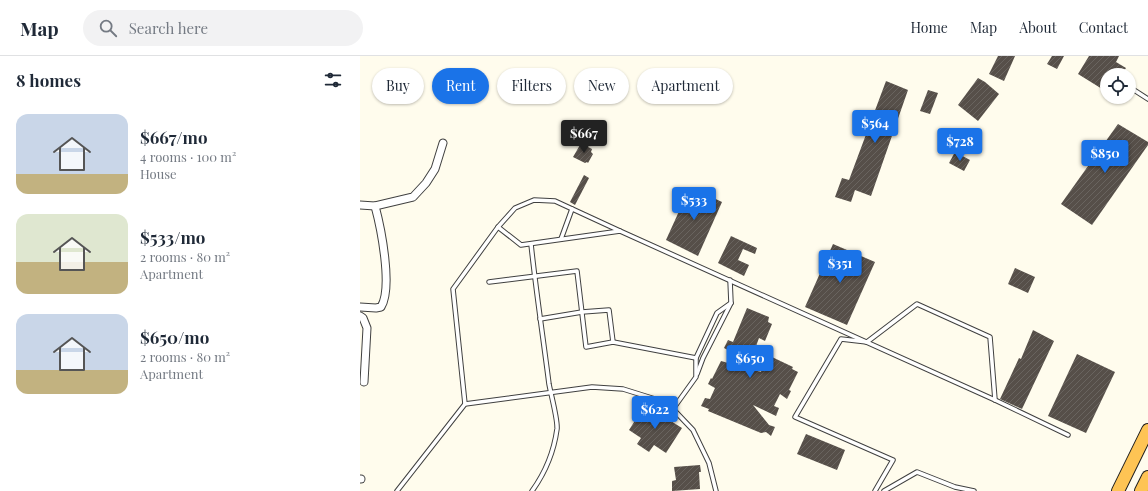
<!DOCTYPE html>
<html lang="en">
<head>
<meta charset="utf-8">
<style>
  body { margin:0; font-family:"Playfair Display",serif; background:#f2f2f3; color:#1f2937; height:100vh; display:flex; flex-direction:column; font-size:15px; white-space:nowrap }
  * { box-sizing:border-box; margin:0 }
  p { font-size:13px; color:#747a83 }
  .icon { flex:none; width:22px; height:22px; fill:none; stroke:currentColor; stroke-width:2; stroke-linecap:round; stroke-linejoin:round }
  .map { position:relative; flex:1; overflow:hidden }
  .details { display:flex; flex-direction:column; background:#fff; width:360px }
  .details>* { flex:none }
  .top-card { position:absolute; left:12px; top:12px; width:380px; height:36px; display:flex; gap:8px }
  .buttons { position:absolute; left:740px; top:12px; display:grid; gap:8px }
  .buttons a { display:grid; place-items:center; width:36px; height:36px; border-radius:50%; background:#fff; box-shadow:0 1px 3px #0004; font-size:20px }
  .price { position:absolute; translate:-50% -34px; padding:0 9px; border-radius:4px; background:#1a73e8; color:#fff; font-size:13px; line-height:26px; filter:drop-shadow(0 1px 2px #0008) }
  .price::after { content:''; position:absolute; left:50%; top:24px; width:12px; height:9px; margin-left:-6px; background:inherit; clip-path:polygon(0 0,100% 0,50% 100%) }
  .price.active { background:#222; color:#fff }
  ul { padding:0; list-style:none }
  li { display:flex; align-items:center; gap:12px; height:100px; padding:0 16px }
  li span { display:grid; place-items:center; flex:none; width:112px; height:80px; border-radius:12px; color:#555 }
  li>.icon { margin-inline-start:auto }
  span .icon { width:48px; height:48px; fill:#fffc; stroke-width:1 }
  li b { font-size:17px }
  h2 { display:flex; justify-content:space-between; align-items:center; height:48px; padding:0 16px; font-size:17px }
  .pill { padding:0 14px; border-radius:18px; background:#fff; box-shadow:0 1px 3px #0004; font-size:14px; line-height:36px }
  .pill.active { background:#1a73e8; color:#fff }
  header { display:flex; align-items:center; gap:24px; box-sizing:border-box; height:56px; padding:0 20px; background:#fff; border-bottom:1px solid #e0e1e3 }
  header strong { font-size:19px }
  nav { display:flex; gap:22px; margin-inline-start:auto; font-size:14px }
  .search { width:280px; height:36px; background:#f2f2f3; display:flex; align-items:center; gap:10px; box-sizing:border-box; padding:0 14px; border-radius:22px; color:#747a83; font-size:15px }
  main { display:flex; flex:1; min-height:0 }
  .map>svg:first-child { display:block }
</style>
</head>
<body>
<header>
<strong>Map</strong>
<div class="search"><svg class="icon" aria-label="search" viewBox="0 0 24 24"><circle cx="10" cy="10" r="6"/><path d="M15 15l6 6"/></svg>Search here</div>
<nav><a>Home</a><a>Map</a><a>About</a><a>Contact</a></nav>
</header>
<main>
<section class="details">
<h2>8 homes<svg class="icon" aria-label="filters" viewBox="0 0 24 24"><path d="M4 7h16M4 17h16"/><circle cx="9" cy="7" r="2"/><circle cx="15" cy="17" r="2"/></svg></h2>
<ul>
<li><span style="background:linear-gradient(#c9d6e8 75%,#c2b280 0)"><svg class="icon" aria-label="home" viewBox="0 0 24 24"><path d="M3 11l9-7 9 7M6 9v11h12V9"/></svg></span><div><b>$667/mo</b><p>4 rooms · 100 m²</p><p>House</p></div></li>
<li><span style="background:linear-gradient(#dfe7d0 60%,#c2b280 0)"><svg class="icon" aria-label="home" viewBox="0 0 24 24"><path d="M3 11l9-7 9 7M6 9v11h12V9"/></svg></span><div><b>$533/mo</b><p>2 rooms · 80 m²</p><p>Apartment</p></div></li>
<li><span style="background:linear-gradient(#c9d6e8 70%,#c2b280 0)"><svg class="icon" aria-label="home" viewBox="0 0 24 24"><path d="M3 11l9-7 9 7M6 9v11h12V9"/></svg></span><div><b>$650/mo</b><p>2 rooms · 80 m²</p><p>Apartment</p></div></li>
</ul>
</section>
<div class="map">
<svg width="788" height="435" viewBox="0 0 788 435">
  <defs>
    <pattern id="building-hatch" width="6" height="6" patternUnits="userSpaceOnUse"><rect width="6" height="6" fill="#564f49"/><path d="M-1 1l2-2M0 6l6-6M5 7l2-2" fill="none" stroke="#69645f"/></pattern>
  </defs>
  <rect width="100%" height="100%" fill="#fffced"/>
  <g fill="url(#building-hatch)">
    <polygon points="638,0 655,0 644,25 629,18"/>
    <polygon points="692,0 704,0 697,13 687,8"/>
    <polygon points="729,0 759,0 756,6 766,12 761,19 747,19 747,36 718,18"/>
    <polygon points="618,22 625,26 639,38 618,65 598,49"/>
    <polygon points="526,25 548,34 511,140 495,134 491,146 475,141 482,122 489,124"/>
    <polygon points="568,34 578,37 570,58 560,55"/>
    <polygon points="758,68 788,86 788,89 732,169 701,148"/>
    <polygon points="220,89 223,91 224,89 232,93 231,96 233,98 228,107 227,106 225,107 213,101"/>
    <polygon points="595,96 610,104 604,115 589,107"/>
    <polygon points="224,119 229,122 215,149 210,146"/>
    <polygon points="330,131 362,146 338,200 306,184"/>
    <polygon points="371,180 397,192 395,198 383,193 378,204 389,209 384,220 358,207"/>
    <polygon points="473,188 515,206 487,269 445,251"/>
    <polygon points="655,212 675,221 668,237 648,228"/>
    <polygon points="387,252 409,261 408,266 412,268 405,285 399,282 395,293 433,311 432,313 438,316 429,334 431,335 427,343 420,338 414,350 419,352 416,360 393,349 409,369 415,371 411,380 406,376 401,377 348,355 349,353 341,350 345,342 350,343 355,332 348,328 351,322 352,323 361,305 401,316 402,312 364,292 368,284 373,286"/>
    <polygon points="673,274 694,285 662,353 640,343 659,302 661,303"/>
    <polygon points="717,298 755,316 726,377 688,360"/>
    <polygon points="285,349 322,372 306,397 294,389 289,396 277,388 281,382 269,374"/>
    <polygon points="446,378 485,394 477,414 437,398"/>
    <polygon points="340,409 341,416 339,416 340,433 312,435 312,425 316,424 314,411"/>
  </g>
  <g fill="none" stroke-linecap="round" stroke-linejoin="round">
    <defs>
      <g id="service">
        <polyline points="774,34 788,43"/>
        <polyline points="138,171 161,189 260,175 635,344 708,379"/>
        <polyline points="201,183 212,153"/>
        <path d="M 171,188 C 176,235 183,281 189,328 C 191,339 198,364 197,373 C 194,395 185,417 172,435"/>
        <polyline points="129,226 217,215 226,291 253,286 336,302"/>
        <polyline points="180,263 222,256 249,254 253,286"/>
        <polyline points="337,318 343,302 371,247 370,224"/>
        <polyline points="105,348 93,233 138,171 155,152 174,144 195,145 260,175"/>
        <polyline points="313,353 336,321 336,302 357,257 371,247"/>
        <polyline points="37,435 105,348 232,331 263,333 295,343 313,353 333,374 349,407 356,435"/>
        <polyline points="515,435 533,404 435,361 481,283 507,286 557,248 630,281 635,344"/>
        <polyline points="524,435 557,416 595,431 614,435"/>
      </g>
      <g id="minor">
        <polyline points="0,149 15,150 53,141 66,127 75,113 83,87"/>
        <path d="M 0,251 L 16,252 L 21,251 C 33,232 21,172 15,150"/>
        <polyline points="0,260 3,262 7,272 4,326"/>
        <polyline points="0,423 1,423"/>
      </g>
      <g id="trunk">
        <polyline points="758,435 788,374"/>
        <polyline points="781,435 788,421"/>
      </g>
    </defs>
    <use href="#service" stroke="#404040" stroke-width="5.5"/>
    <use href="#minor" stroke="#404040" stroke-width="9"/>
    <use href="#trunk" stroke="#1e1e1e" stroke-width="14"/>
    <use href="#service" stroke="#fff" stroke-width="3.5"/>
    <use href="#minor" stroke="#fff" stroke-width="7"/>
    <use href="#trunk" stroke="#fec454" stroke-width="12"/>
  </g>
</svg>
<div class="buttons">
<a><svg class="icon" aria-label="locate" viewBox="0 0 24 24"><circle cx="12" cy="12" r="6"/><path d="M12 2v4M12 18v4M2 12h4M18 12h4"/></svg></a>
</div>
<b class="price" style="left:515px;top:88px">$564</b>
<b class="price active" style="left:224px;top:98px">$667</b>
<b class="price" style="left:600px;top:106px">$728</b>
<b class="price" style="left:745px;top:118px">$850</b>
<b class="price" style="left:334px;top:165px">$533</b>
<b class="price" style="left:480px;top:228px">$351</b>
<b class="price" style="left:390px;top:323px">$650</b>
<b class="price" style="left:295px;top:374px">$622</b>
<div class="top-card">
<a class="pill">Buy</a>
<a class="pill active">Rent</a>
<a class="pill">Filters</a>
<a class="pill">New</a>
<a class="pill">Apartment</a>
</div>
</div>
</main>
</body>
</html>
